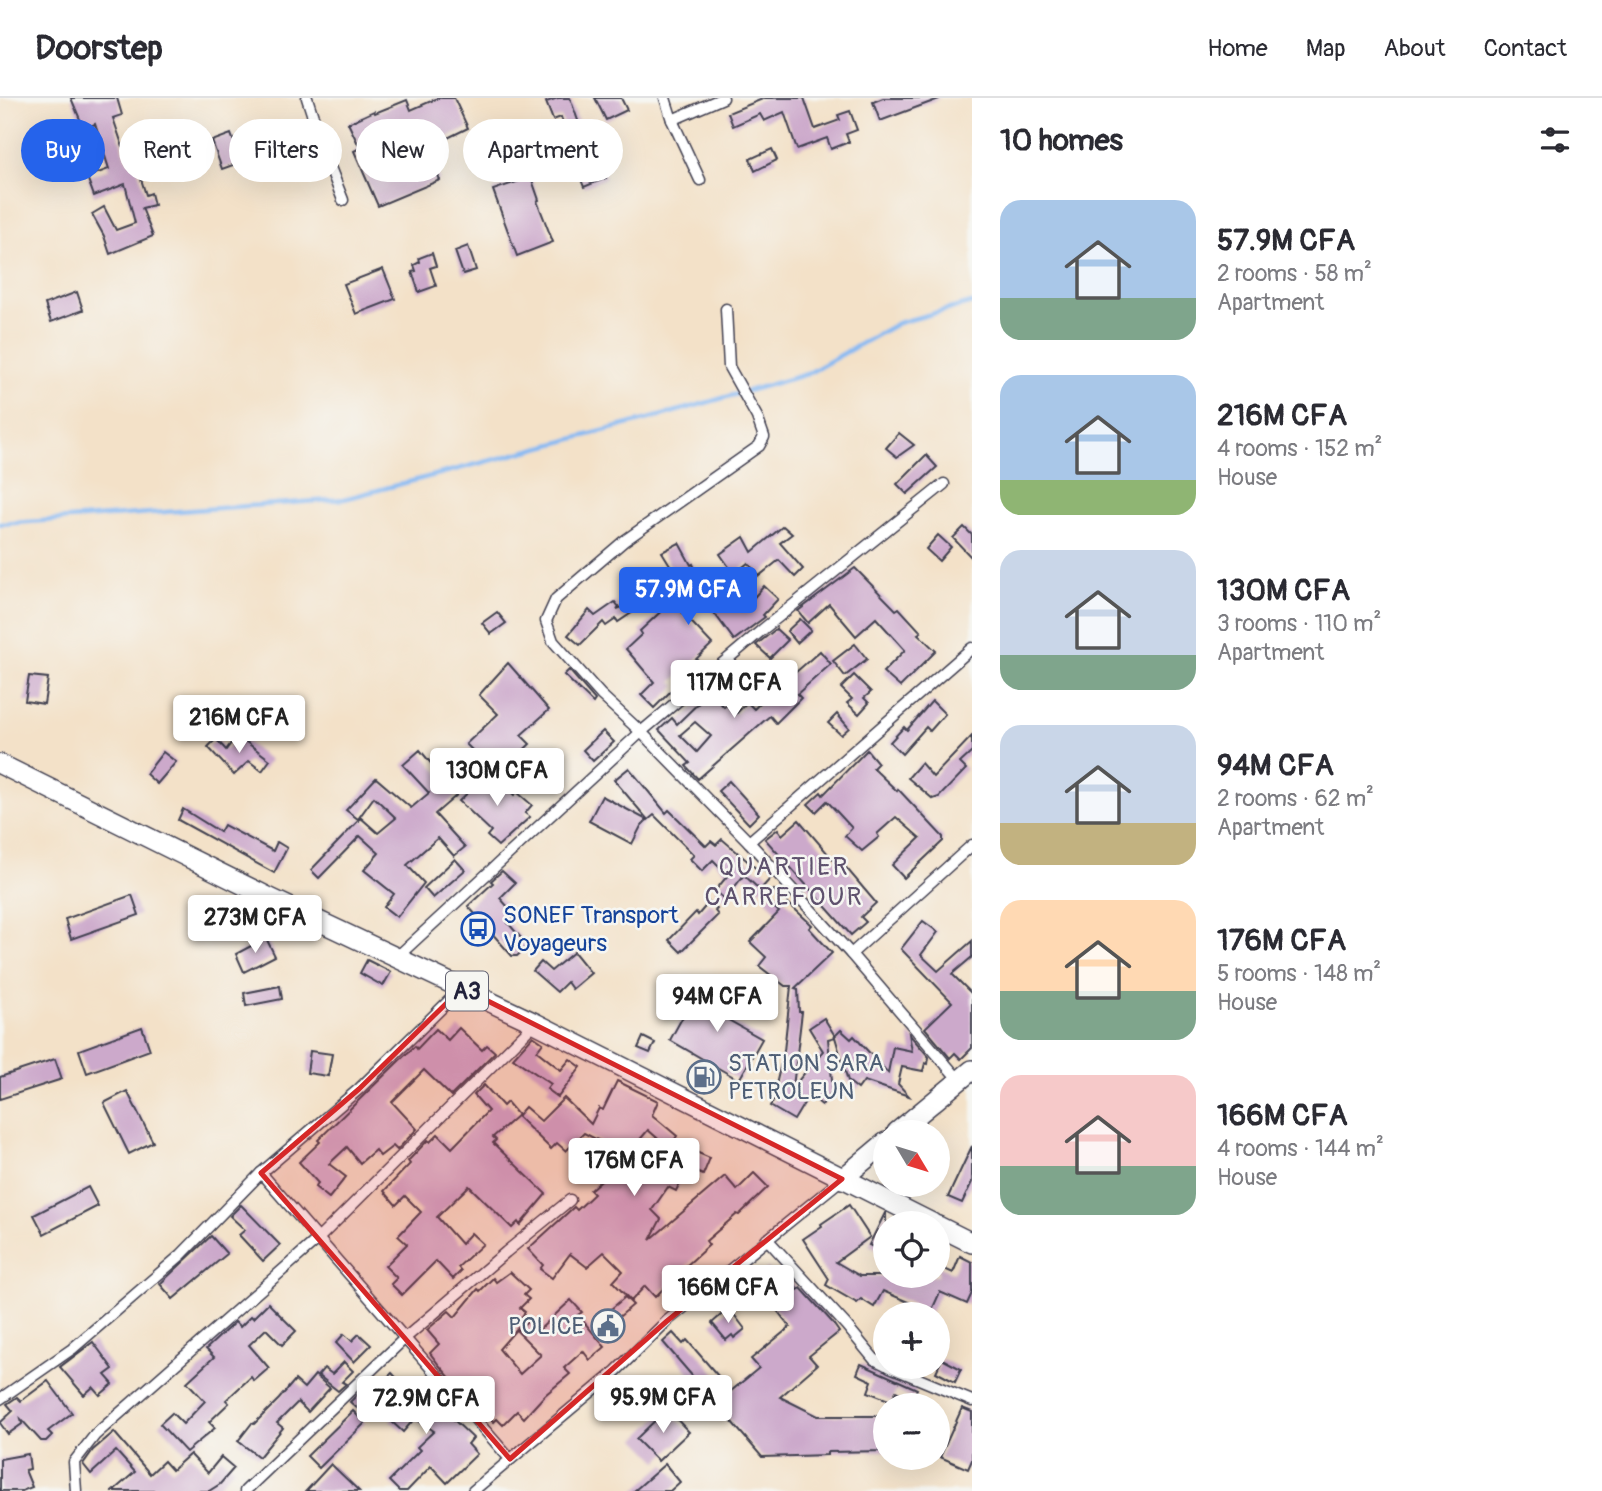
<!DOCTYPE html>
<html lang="en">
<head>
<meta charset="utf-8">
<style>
  body { margin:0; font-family:Pangolin,sans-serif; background:#f7f7f7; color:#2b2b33; height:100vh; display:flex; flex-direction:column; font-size:26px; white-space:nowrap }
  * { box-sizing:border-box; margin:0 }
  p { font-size:23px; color:#7c7c81 }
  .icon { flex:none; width:38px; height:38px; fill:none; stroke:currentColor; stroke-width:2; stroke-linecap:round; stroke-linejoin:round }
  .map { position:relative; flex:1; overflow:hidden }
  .sheet { display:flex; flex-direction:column; background:#fff; width:630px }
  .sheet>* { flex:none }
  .banner { position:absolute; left:21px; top:21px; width:665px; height:63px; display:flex; gap:14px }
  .needle { width:46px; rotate:128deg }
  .controls { position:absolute; left:873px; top:1022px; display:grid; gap:14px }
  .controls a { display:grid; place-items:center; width:77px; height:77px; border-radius:50%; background:#fff; box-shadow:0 7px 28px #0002; font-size:35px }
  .price { position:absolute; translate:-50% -60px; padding:0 16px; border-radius:7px; background:#fff; color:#222; font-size:23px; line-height:46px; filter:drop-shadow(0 2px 4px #0008) }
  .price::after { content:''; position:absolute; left:50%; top:42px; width:21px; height:16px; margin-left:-10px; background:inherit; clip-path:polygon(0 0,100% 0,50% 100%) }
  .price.selected { background:#2563eb; color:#fff }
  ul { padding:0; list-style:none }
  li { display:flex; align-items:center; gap:21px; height:175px; padding:0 28px }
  li span { display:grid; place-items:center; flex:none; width:196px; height:140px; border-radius:21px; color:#555 }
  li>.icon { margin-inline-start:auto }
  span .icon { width:84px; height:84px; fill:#fffc; stroke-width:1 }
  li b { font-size:30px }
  h2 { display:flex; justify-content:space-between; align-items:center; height:84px; padding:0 28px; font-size:30px }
  .tag { padding:0 24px; border-radius:32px; background:#fff; box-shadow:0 7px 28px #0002; font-size:24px; line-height:63px }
  .tag.selected { background:#2563eb; color:#fff }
  header { display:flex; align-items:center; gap:42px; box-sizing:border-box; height:98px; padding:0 35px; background:#fff; border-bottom:2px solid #e1e1e2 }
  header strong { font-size:33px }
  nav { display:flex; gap:38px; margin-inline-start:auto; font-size:24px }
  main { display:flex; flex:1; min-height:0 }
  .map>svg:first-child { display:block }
</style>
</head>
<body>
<header>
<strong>Doorstep</strong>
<nav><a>Home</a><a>Map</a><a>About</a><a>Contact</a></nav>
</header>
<main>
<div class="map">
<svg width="972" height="1393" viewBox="0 0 972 1393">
  <rect width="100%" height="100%" fill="#f6f6f2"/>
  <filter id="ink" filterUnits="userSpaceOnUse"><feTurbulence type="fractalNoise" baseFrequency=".0143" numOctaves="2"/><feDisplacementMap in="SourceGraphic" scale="14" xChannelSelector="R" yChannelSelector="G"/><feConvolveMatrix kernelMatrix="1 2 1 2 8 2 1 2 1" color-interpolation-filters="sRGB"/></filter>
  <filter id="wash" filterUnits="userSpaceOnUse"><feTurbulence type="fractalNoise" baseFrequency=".00686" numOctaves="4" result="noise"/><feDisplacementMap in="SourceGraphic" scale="28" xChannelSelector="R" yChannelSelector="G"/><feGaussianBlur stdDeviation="1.57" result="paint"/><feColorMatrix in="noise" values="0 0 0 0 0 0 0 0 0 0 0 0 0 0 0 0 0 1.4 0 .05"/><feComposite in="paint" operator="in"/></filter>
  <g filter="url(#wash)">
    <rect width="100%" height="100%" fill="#f3e1c8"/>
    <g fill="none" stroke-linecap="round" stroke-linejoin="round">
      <polyline stroke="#86b9f3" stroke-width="4.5" points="0,426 344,401 660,318 807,276 898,225 972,205"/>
    </g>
    <g id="blocks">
      <g fill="#cca9cb" fill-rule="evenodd">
        <polygon points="71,0 117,0 122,17 113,20 128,64 135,62 146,97 151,95 154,107 142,110 153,138 110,156 104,138 92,116 104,109 116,132 135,125 125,86 94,98 87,79 109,71 95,26 84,31"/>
        <polygon points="438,0 454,0 468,30 427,50 440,82 378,108 354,53 360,50 348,25 374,13 375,15 407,2 411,12"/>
        <polygon points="558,0 570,0 582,34 568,39 561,19 553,22 546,4"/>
        <polygon points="595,0 621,0 627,12 606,22"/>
        <polygon points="765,0 804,0 815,31 840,22 838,17 850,13 857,32 846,36 849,44 831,51 827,40 797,51 784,14 764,23 760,16 733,28 728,15"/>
        <polygon points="883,0 939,0 939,1 880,23 873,4"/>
        <polygon points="284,27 291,48 304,44 312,70 289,78 280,50 222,71 212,43 231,36 234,44"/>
        <polygon points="772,51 777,62 755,73 750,61"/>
        <polygon points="598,60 606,80 584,89 576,69"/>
        <polygon points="531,79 539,102 537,103 553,144 517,158 493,92"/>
        <polygon points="468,148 476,172 463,176 455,153"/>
        <polygon points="432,155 436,168 430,170 436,188 419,194 412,174 416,173 414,167 420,164 419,160"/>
        <polygon points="383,171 395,201 356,216 344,186"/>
        <polygon points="77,194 83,212 51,224 45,206"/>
        <polygon points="899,335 914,347 897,359 886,350"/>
        <polygon points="926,357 937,369 907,396 897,386"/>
        <polygon points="783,428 792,436 780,445 803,471 795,479 779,462 759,478 748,465 734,476 720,456 744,439 752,454"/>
        <polygon points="964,429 972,437 972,460 953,440"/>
        <polygon points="938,437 951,449 939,463 926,451"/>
        <polygon points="679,445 691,467 693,466 702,488 713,481 741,514 764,488 778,501 763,517 765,519 734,542 701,497 679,511 712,546 672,584 676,588 654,610 641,597 654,584 626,551 642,536 640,533 685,491 662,454"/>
        <polygon points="855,470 896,512 899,510 921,534 918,536 936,553 900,589 883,574 905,552 876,520 856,538 829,506 808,525 798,513"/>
        <polygon points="646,500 648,504 618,524 616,521 606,528 603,524 580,547 568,537 589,512 595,518 615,504 619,509 617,511"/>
        <polygon points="497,514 506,525 491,536 482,525"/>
        <polygon points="800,521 811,532 797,545 787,533"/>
        <polygon points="776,531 788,542 770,560 756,547"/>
        <polygon points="855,546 867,561 845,578 833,563"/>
        <path d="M 820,553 L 831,566 L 797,596 L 801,600 L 776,625 L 770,618 L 765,622 L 698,681 L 686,668 L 690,665 L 659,632 L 672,620 L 677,626 L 710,594 L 724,609 L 728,606 L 736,616 L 747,604 L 754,611 L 793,573 L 795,575 ZM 695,624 L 711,638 L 697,654 L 680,637 Z"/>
        <polygon points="508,565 549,612 521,637 530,646 497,677 466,646 498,616 479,597"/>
        <polygon points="569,572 595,602 593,605 564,577"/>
        <polygon points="854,577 871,594 864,600 869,605 859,616 847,605 852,601 841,590"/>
        <polygon points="29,578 48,580 44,606 25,603"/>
        <polygon points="932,603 945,616 930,633 926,629 902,656 890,644 904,629 907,632"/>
        <polygon points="837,616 849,630 841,637 828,625"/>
        <polygon points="603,633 614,644 593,663 583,652"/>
        <polygon points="237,637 270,662 262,673 249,663 234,677 208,649 216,641 226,652"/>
        <polygon points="972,638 972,654 960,665 966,671 939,699 933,701 908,680 921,665 933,679"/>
        <polygon points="420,652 457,697 435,716 465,749 454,758 438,740 407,767 424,785 397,819 384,809 394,796 364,772 379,755 360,738 319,780 311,772 361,720 378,735 396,720 374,699 358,721 346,712 376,680 411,710 429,695 403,667"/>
        <polygon points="867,652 878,665 873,670 897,693 898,691 943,739 943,743 904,780 892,767 920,740 896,719 877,736 879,739 862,753 845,738 852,730 827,703 816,714 808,706 821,694 823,697"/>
        <polygon points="163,654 176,664 157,686 146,676"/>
        <polygon points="547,665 561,679 551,689 537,676"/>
        <polygon points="629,670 666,715 669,712 706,748 711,743 716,747 722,741 759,773 762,770 771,780 760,792 744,777 725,801 715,793 728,777 713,762 702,773 690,761 694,757 654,717 648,722 614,682"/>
        <polygon points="491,673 514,697 517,694 532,707 525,715 530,719 498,748 487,738 491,733 459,703"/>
        <polygon points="729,683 759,716 749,726 718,693"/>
        <polygon points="602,698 647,722 641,728 632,746 589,723"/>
        <polygon points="183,711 220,734 224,727 273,753 277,744 287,750 274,775 178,722"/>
        <polygon points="799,722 834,763 838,760 876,805 861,819 866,824 851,837 765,741 778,731 782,737"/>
        <polygon points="455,761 465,772 433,800 424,790"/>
        <polygon points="502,773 515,785 500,800 516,818 508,825 528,848 517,858 512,858 468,808 493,785 491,783"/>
        <polygon points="774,792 812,827 809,830 832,855 795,890 798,891 799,914 802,914 793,989 823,953 809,930 824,920 835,938 841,932 851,941 854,938 888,975 893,949 912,953 909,936 929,959 928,966 925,965 923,973 902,969 898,986 909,998 864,983 858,991 848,983 835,939 828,941 833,992 822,1007 809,997 794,1022 770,1008 777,997 774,995 784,953 791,888 785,888 759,868 766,859 750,844 779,814 766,802"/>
        <polygon points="132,797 139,817 71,841 65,821"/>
        <polygon points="709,804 717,811 715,813 718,817 681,854 669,842 696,814 698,817"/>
        <polygon points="923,823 938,834 921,857 938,873 972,843 972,859 952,876 972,896 972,950 961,961 955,955 950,960 925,930 952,904 901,851"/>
        <polygon points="266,840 275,858 244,874 236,856"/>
        <polygon points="574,854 591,875 572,891 567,884 557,894 533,873 541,864 551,873"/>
        <polygon points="367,862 391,874 383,888 360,875"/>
        <polygon points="716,884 737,898 723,919 762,941 739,982 670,942 687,911 696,916"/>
        <polygon points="280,888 282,901 246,908 244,895"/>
        <polygon points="142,929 150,952 87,975 79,952"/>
        <polygon points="459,930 482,952 487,947 495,954 451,998 424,972 392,1004 417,1031 397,1052 393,1048 380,1058 375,1052 360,1065 347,1049 329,1066 346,1079 329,1100 315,1089 318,1085 299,1064 320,1044 318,1042 400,962 415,948 417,951 436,931 448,942"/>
        <polygon points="533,938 543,945 537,953 561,972 570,961 581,969 558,999 547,991 551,986 513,960"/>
        <polygon points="643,939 655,945 650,955 638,950"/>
        <polygon points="310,953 332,956 328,978 307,975"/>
        <polygon points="55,961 62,981 0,1001 0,979"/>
        <polygon points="617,983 658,1003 652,1017 677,1038 673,1044 710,1060 703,1077 687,1070 676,1093 668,1089 652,1112 661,1121 650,1142 725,1078 737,1092 754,1075 768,1089 739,1117 737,1116 706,1143 709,1147 686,1168 688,1170 681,1178 683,1180 672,1194 665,1189 655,1199 645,1188 631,1203 613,1184 623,1173 604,1154 587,1169 570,1156 552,1180 540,1171 543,1167 528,1151 574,1109 577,1112 594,1096 590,1092 635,1052 652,1066 663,1045 648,1032 627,1057 584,1035 566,1053 557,1045 551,1051 517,1018 525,1009 541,1023 564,1000 591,1026 599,1010 603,1012"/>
        <polygon points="484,987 503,1008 507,1004 518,1017 493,1039 496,1042 493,1045 546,1096 520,1127 518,1124 512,1130 469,1088 437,1119 461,1146 471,1135 483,1146 458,1169 461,1173 453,1181 436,1163 402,1197 391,1186 397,1180 385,1168 407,1146 398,1138 421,1114 405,1098 396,1107 384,1093 410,1066 408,1063 428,1042 430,1044 438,1036 452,1050 488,1013 474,997"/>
        <polygon points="127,993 153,1044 129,1056 104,1005"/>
        <polygon points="972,1048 972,1084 962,1105 948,1099"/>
        <polygon points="88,1089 98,1108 44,1136 34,1117"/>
        <polygon points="241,1107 280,1147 263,1163 239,1137 245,1132 230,1118"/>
        <polygon points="849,1107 870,1139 836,1164 860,1178 938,1178 938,1168 953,1175 960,1158 972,1164 972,1195 967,1206 940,1194 931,1214 883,1193 874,1209 861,1201 857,1205 826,1187 829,1181 803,1141 822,1128 821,1126"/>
        <polygon points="885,1115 886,1115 886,1155 869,1147"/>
        <polygon points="211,1138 227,1156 173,1201 160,1186"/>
        <polygon points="768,1170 783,1188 790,1182 798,1192 801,1190 832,1224 839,1234 809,1258 817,1267 780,1299 818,1318 886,1318 886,1353 827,1354 827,1357 762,1359 663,1244 673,1235 683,1246 687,1242 731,1293 759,1270 751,1261 790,1229 761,1192 754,1197 744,1184 760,1172 762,1175"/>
        <polygon points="510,1174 529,1192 524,1197 529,1201 520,1210 525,1214 517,1225 520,1227 499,1251 520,1276 541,1257 517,1233 531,1221 540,1231 571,1202 582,1214 578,1217 605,1249 590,1262 583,1253 564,1270 570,1276 545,1297 524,1320 517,1313 503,1327 497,1321 494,1324 485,1315 482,1317 439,1267 430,1255 439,1246 427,1232 449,1213 455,1219 478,1191 480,1193 493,1180 496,1184"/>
        <polygon points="625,1199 633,1207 619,1219 611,1211"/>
        <polygon points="268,1205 296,1233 282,1247 266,1231 249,1247 269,1270 254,1283 251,1279 226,1302 229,1305 209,1324 215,1330 186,1354 160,1326 172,1315 183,1326 205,1303 187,1284 214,1259 206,1251 235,1224 240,1229 251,1218 253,1220"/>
        <polygon points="729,1210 745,1231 734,1240 732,1237 726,1242 712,1225"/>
        <polygon points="344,1236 352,1243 359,1236 371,1247 354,1264 336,1245"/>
        <polygon points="93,1244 113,1271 105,1277 113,1286 100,1297 93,1289 84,1297 60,1269"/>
        <polygon points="942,1261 961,1271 955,1284 936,1274"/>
        <polygon points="344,1264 353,1273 342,1284 346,1286 338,1293 318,1277 324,1270 332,1276"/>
        <polygon points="861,1266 917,1291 912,1301 896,1293 891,1303 868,1294 872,1283 857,1276"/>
        <polygon points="392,1275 402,1286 398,1290 431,1317 440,1305 455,1317 453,1321 473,1340 468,1346 477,1356 447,1385 431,1368 407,1393 399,1393 389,1383 420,1352 417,1349 434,1333 415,1320 403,1334 390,1322 393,1319 370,1296"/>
        <polygon points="315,1277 330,1290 308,1314 298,1304 277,1325 283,1330 259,1359 238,1343 252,1325 254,1326 279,1301 295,1282 304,1290"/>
        <polygon points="48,1283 72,1315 48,1333 52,1337 46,1343 41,1343 21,1321 22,1326 8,1336 0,1325 13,1313 7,1306 17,1299 21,1303"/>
        <polygon points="358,1296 365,1301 357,1310 350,1304"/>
        <polygon points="962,1310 972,1314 972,1362 968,1371 940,1359"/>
        <polygon points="667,1311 689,1334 658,1363 636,1341"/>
        <polygon points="353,1313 365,1325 319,1370 307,1358"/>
        <polygon points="114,1334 150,1376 164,1363 172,1372 190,1356 208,1375 221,1359 234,1370 220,1386 209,1393 113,1393 135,1374 116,1353 91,1376 83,1366 93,1352"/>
        <polygon points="28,1356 30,1371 25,1372 32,1389 22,1393 0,1393 0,1361"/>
        <polygon points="331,1366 359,1393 306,1393"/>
        <polygon points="665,1366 680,1384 670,1393 634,1393"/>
      </g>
    </g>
  </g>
  <g filter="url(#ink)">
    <use href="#blocks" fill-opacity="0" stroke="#413f50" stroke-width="2"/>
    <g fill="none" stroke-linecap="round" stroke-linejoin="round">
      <defs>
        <g id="minor">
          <polyline points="307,0 326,59 343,102"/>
          <polyline points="665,0 672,22 700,82"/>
          <polyline points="672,22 723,0"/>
          <polyline points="726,211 729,269 757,319 764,339 759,348 624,443 556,501 546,523 553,543 601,597 641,634 749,744 851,856 959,982"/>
          <polyline points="749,744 972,550"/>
          <polyline points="851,856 972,747"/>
          <polyline points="397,859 641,634 762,532 944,386"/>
          <polyline points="261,1075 510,1361"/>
          <polyline points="767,1141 846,1227 874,1261 886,1267"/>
          <polyline points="890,1269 972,1303"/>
          <polyline points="0,1301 72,1251 181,1157 261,1075 359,991 462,890"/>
          <polyline points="76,1393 74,1364 95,1337 318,1141 535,925"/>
          <polyline points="245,1393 404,1241 506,1154 570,1102"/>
          <polyline points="473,1393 616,1273 667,1223 842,1081"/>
        </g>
        <g id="trunk">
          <polyline points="0,666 270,800 535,925 932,1125"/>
          <polyline points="897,1034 972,972"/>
          <polyline points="842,1081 886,1044"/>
          <polyline points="938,1128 972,1145"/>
        </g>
      </defs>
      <use href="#minor" stroke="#413f50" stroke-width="13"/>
      <use href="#trunk" stroke="#413f50" stroke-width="22"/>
      <use href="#minor" stroke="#fff" stroke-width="10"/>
      <use href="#trunk" stroke="#fff" stroke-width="19"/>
    </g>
  </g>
  <path fill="#d62828" fill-opacity="0.2" stroke="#d62828" stroke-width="5" stroke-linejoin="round" d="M 462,890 L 842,1081 L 667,1223 L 510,1361 L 261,1075 L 359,991 Z"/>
  <defs>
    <symbol id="bus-ring" viewBox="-11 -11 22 22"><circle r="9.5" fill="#f6f6f2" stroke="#1a4fb4" stroke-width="1.5"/><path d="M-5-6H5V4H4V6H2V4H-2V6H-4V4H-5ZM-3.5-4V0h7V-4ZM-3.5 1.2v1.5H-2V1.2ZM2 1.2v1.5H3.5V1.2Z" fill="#1a4fb4"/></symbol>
    <symbol id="fuel-ring" viewBox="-11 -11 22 22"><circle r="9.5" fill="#f6f6f2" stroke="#5c6f8a" stroke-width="1.5"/><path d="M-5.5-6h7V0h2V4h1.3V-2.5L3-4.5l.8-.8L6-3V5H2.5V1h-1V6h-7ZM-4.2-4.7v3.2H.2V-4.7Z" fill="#5c6f8a"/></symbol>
    <symbol id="civic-ring" viewBox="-11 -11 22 22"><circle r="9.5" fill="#f6f6f2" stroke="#5c6f8a" stroke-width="1.5"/><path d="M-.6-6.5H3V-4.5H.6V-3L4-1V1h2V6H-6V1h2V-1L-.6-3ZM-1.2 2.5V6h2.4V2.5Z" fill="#5c6f8a"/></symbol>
  </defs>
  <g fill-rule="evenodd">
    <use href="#bus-ring" x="459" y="812" width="38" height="38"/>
    <use href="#fuel-ring" x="685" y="960" width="38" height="38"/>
    <use href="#civic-ring" x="589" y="1209" width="38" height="38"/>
  </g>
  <g text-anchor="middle" stroke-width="5" stroke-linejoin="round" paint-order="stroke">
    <rect fill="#f6f6f2" stroke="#626272" stroke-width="2" x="446" y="873.5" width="42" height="39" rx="5"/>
    <g font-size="23" font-weight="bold" fill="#22223b">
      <text x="467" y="901">A3</text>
    </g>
    <g font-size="24" fill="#164399" stroke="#f6f6f2" text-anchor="start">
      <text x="503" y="825">SONEF Transport<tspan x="503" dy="28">Voyageurs</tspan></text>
    </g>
    <g font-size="24" fill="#4e5e75" stroke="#f6f6f2" text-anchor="start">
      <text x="728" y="973">STATION SARA<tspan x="728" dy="28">PETROLEUN</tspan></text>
      <text x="584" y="1236" text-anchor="end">POLICE</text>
    </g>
    <g font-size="26" letter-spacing="2" fill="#5e516d" stroke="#f6f6f2">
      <text x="784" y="777">QUARTIER<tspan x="784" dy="30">CARREFOUR</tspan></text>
    </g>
  </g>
</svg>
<div class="controls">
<a><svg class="needle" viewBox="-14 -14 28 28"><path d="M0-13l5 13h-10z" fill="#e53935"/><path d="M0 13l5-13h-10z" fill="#7c7c81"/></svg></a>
<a><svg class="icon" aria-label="locate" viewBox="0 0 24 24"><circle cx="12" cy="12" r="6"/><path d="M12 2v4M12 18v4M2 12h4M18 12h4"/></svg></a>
<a>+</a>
<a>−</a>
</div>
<b class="price selected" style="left:688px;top:529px">57.9M CFA</b>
<b class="price" style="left:734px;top:622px">117M CFA</b>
<b class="price" style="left:239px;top:657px">216M CFA</b>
<b class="price" style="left:497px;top:710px">130M CFA</b>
<b class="price" style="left:255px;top:857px">273M CFA</b>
<b class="price" style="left:717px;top:936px">94M CFA</b>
<b class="price" style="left:634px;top:1100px">176M CFA</b>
<b class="price" style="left:728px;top:1227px">166M CFA</b>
<b class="price" style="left:663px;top:1337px">95.9M CFA</b>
<b class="price" style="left:426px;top:1338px">72.9M CFA</b>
<div class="banner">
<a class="tag selected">Buy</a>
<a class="tag">Rent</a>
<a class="tag">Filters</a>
<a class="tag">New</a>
<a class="tag">Apartment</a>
</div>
</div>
<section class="sheet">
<h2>10 homes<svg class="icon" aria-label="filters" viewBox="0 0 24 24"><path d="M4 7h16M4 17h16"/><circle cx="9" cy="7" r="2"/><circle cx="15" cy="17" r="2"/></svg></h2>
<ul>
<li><span style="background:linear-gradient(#a9c7e8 70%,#7fa58c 0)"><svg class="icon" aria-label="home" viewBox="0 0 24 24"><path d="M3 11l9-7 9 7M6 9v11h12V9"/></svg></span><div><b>57.9M CFA</b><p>2 rooms · 58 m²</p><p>Apartment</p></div></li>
<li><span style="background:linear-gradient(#a9c7e8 75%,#8fb573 0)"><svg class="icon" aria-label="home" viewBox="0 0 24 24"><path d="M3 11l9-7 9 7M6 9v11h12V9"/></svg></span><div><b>216M CFA</b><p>4 rooms · 152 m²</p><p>House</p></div></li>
<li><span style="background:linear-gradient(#c9d6e8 75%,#7fa58c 0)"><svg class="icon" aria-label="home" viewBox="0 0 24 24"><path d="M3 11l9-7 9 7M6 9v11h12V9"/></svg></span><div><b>130M CFA</b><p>3 rooms · 110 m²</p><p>Apartment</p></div></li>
<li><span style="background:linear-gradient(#c9d6e8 70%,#c2b280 0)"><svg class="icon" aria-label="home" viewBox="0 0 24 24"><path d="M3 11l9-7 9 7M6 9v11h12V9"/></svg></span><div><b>94M CFA</b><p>2 rooms · 62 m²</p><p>Apartment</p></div></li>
<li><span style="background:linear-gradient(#ffd9b3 65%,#7fa58c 0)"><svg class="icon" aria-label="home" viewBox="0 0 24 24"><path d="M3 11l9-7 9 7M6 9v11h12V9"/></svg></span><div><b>176M CFA</b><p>5 rooms · 148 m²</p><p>House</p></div></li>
<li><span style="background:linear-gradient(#f6c9c9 65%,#7fa58c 0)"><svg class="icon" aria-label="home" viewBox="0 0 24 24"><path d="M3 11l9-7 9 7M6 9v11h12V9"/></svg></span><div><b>166M CFA</b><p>4 rooms · 144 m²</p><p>House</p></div></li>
</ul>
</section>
</main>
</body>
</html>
